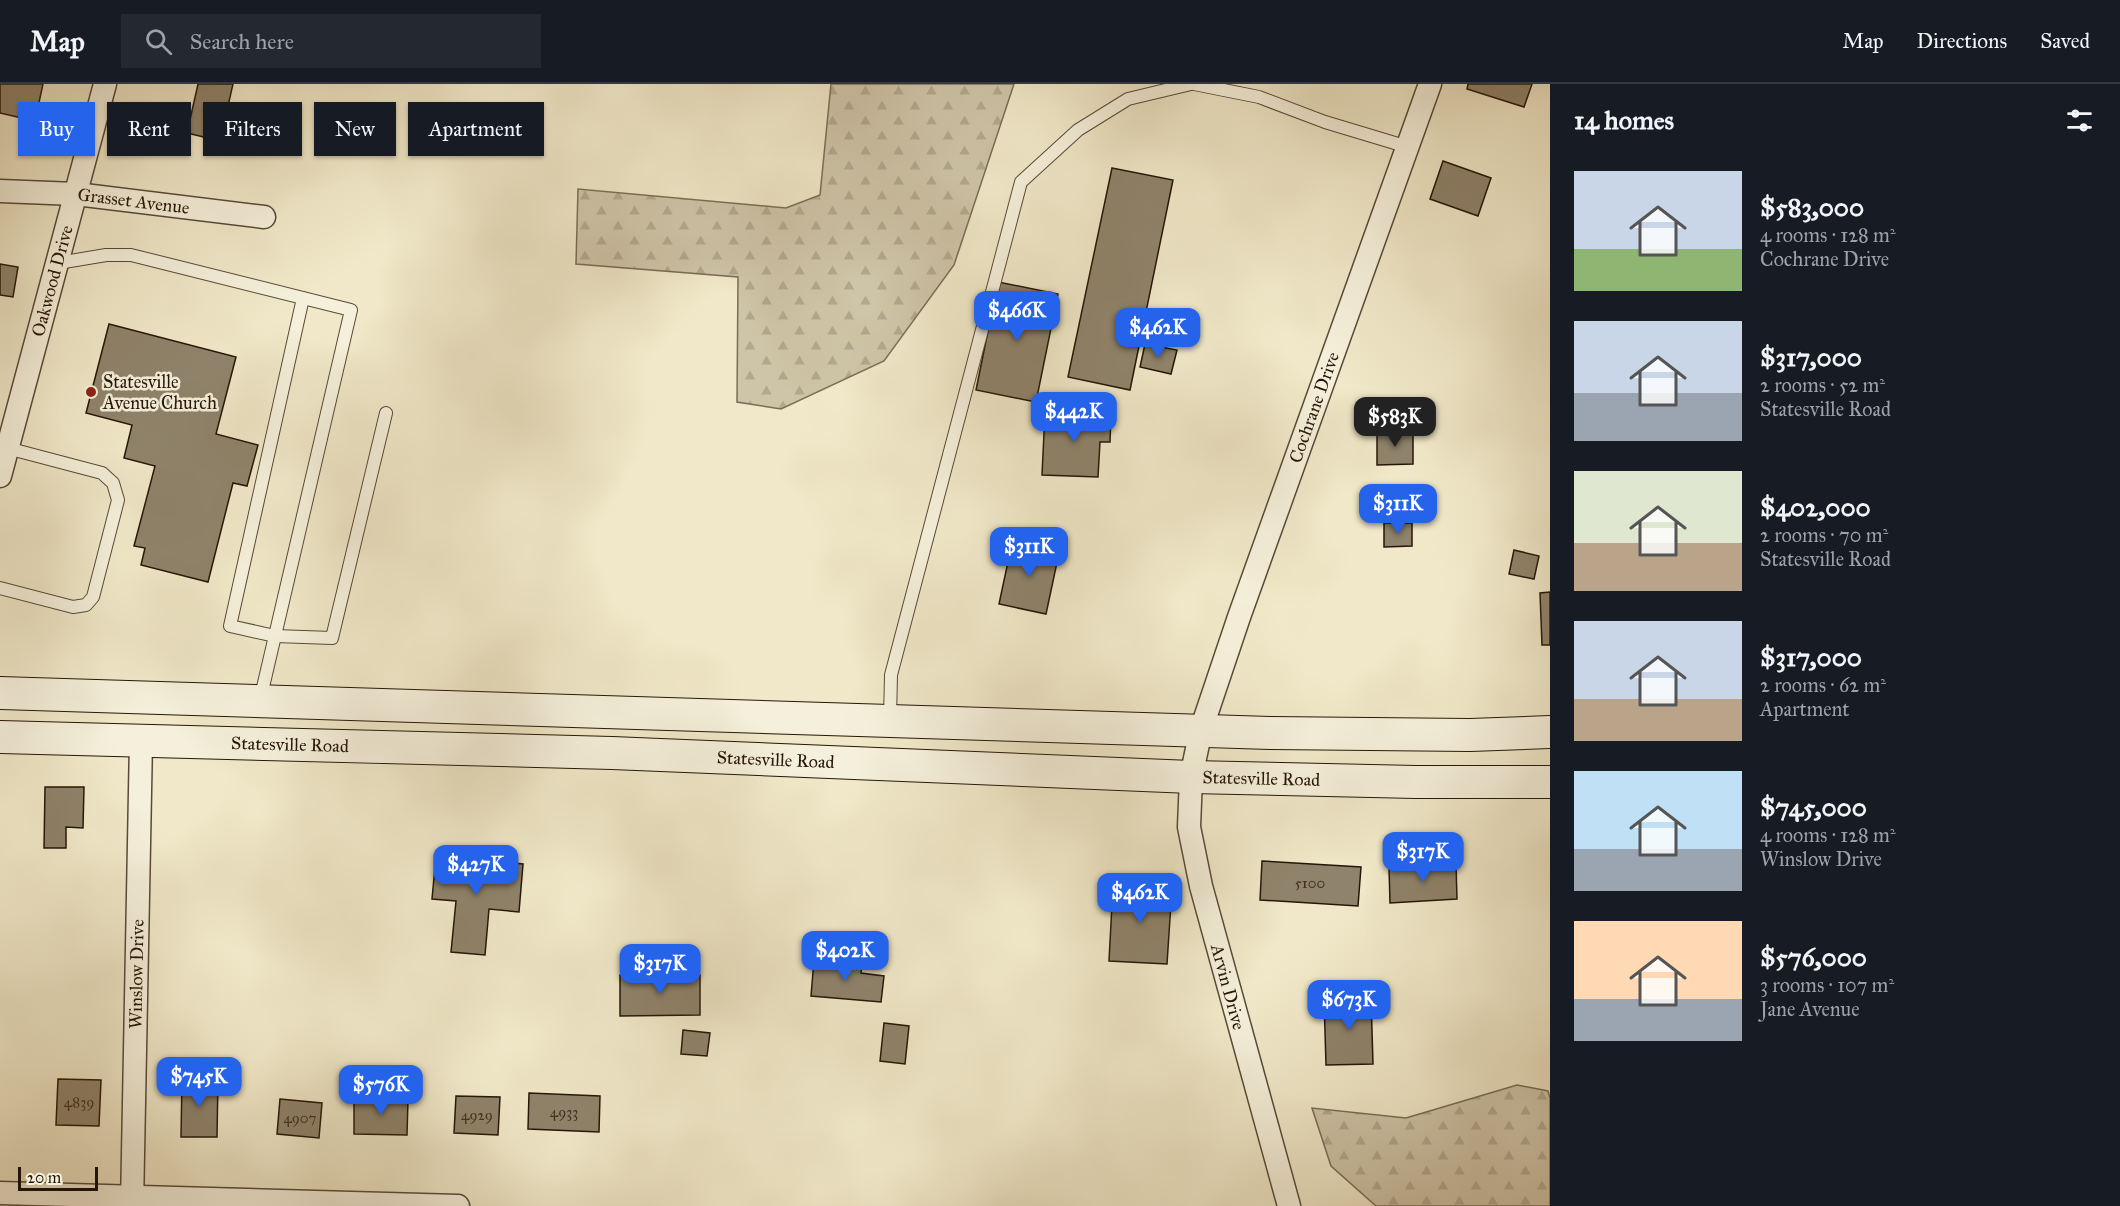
<!DOCTYPE html>
<html lang="en">
<head>
<meta charset="utf-8">
<style>
  body { margin:0; font-family:"IM FELL Great Primer",serif; background:#242831; color:#f1f3f6; height:100vh; display:flex; flex-direction:column; font-size:22px; white-space:nowrap }
  * { box-sizing:border-box; margin:0 }
  p { font-size:20px; color:#9ea1a6 }
  .icon { flex:none; width:33px; height:33px; fill:none; stroke:currentColor; stroke-width:2; stroke-linecap:round; stroke-linejoin:round }
  .map { position:relative; flex:1; overflow:hidden }
  .sheet { display:flex; flex-direction:column; background:#171b24; width:570px }
  .sheet>* { flex:none }
  .banner { position:absolute; left:18px; top:18px; width:570px; height:54px; display:flex; gap:12px }
  .scale { position:absolute; left:18px; bottom:15px; width:80px; box-sizing:border-box; padding-left:6px; border:3px solid #261607; border-top:0; font-size:16px; line-height:21px; white-space:nowrap; color:#261607; -webkit-text-stroke:4px #f5f0db; paint-order:stroke }
  .price { position:absolute; translate:-50% -51px; padding:0 14px; border-radius:12px; background:#2563eb; color:#fff; font-size:20px; line-height:39px; filter:drop-shadow(0 2px 3px #0008) }
  .price::after { content:''; position:absolute; left:50%; top:36px; width:18px; height:14px; margin-left:-9px; background:inherit; clip-path:polygon(0 0,100% 0,50% 100%) }
  .price.active { background:#222; color:#fff }
  ul { padding:0; list-style:none }
  li { display:flex; align-items:center; gap:18px; height:150px; padding:0 24px }
  li span { display:grid; place-items:center; flex:none; width:168px; height:120px; border-radius:0px; color:#555 }
  li>.icon { margin-inline-start:auto }
  span .icon { width:72px; height:72px; fill:#fffc; stroke-width:1 }
  li b { font-size:26px }
  h2 { display:flex; justify-content:space-between; align-items:center; height:72px; padding:0 24px; font-size:26px }
  .tag { padding:0 21px; border-radius:0px; background:#171b24; box-shadow:0 2px 4px #0004; font-size:21px; line-height:54px }
  .tag.active { background:#2563eb; color:#fff }
  header { display:flex; align-items:center; gap:36px; box-sizing:border-box; height:84px; padding:0 30px; background:#171b24; border-bottom:2px solid #363941 }
  header strong { font-size:28px }
  nav { display:flex; gap:33px; margin-inline-start:auto; font-size:21px }
  .search { width:420px; height:54px; background:#242831; display:flex; align-items:center; gap:15px; box-sizing:border-box; padding:0 21px; border-radius:0px; color:#9ea1a6; font-size:22px }
  main { display:flex; flex:1; min-height:0 }
  .map>svg:first-child { display:block }
</style>
</head>
<body>
<header>
<strong>Map</strong>
<div class="search"><svg class="icon" aria-label="search" viewBox="0 0 24 24"><circle cx="10" cy="10" r="6"/><path d="M15 15l6 6"/></svg>Search here</div>
<nav><a>Map</a><a>Directions</a><a>Saved</a></nav>
</header>
<main>
<div class="map">
<svg width="1550" height="1122" viewBox="0 0 1550 1122">
  <defs>
    <pattern id="forest-firs" width="22" height="20" patternUnits="userSpaceOnUse" patternTransform="scale(1.5)"><rect width="22" height="20" fill="#cec4a7"/><path d="M5 1l3.5 6h-7zM16 11l3.5 6h-7z" fill="#b1a88e"/></pattern>
  </defs>
  <rect width="100%" height="100%" fill="#f0e8c8"/>
  <filter id="stains"><feTurbulence type="fractalNoise" baseFrequency=".00333" numOctaves="4"/><feColorMatrix values="0 0 0 0 .2 0 0 0 0 .09 0 0 0 0 .02 0 0 0 .5 -.17"/></filter>
  <radialGradient id="worn" r=".72"><stop offset=".6" stop-color="#630" stop-opacity="0"/><stop offset="1" stop-color="#630" stop-opacity=".3"/></radialGradient>
  <g fill="url(#forest-firs)" stroke="#7a6d57" stroke-width="1.5">
    <polygon points="831,0 1014,0 954,181 884,277 781,325 737,318 738,193 576,180 578,105 786,124 820,111"/>
    <polygon points="1517,1001 1548,1007 1550,1014 1550,1122 1376,1122 1331,1082 1312,1024 1406,1034"/>
  </g>
  <g fill="#8f836b" stroke="#261607" stroke-width="1.5">
    <polygon points="0,0 43,0 35,37 0,29"/>
    <polygon points="198,0 233,0 220,57 187,49"/>
    <polygon points="1468,0 1532,0 1524,23 1467,5"/>
    <polygon points="1443,77 1491,94 1478,132 1430,115"/>
    <polygon points="1112,84 1173,96 1130,306 1068,293"/>
    <polygon points="0,180 18,183 13,213 0,211"/>
    <polygon points="998,198 1058,210 1036,318 976,306"/>
    <polygon points="109,240 236,273 216,350 258,361 247,402 233,399 208,498 141,481 145,464 134,462 155,382 124,374 132,341 86,329"/>
    <polygon points="1145,260 1177,266 1171,290 1140,283"/>
    <polygon points="1045,328 1111,331 1110,358 1100,358 1098,393 1042,391"/>
    <polygon points="1413,347 1413,380 1377,381 1377,348"/>
    <polygon points="1384,439 1412,439 1412,462 1384,463"/>
    <polygon points="1012,459 1059,469 1046,530 999,520"/>
    <polygon points="1514,466 1539,472 1534,495 1509,490"/>
    <polygon points="1550,508 1550,561 1542,561 1540,509"/>
    <polygon points="45,703 84,703 83,744 66,743 66,764 44,764"/>
    <polygon points="436,772 523,780 519,828 489,825 485,871 451,868 456,817 432,815"/>
    <polygon points="1262,777 1361,783 1358,822 1260,816"/>
    <polygon points="1456,780 1457,815 1390,819 1389,783"/>
    <polygon points="1113,801 1172,804 1167,880 1109,877"/>
    <polygon points="814,876 862,879 861,889 884,892 881,918 811,912"/>
    <polygon points="620,891 700,891 700,931 620,932"/>
    <polygon points="1371,913 1373,980 1326,981 1324,914"/>
    <polygon points="884,939 909,942 905,980 880,977"/>
    <polygon points="683,946 710,949 707,972 681,970"/>
    <polygon points="182,994 218,995 217,1053 181,1053"/>
    <polygon points="58,995 101,996 99,1042 56,1041"/>
    <polygon points="529,1009 600,1012 599,1048 528,1045"/>
    <polygon points="456,1012 500,1013 498,1051 454,1049"/>
    <polygon points="354,1014 408,1015 407,1051 354,1050"/>
    <polygon points="280,1015 322,1019 319,1054 277,1050"/>
  </g>
  <g fill="none" stroke-linecap="round" stroke-linejoin="round">
    <defs>
      <g id="lane">
        <polyline points="1194,0 1259,13 1325,38 1408,63"/>
        <polyline points="58,179 106,171 131,171 351,226 260,616"/>
        <polyline points="303,214 230,542 275,552 332,554 386,329"/>
        <polyline points="0,504 73,523 86,521 93,513 118,416 113,399 102,389 7,364"/>
        <polyline points="890,635 891,591 1021,98 1078,46 1128,15 1191,0"/>
      </g>
      <g id="street">
        <path id="s1" d="M 0,107 L 76,110 L 264,133"/>
        <path id="s2" d="M 0,392 L 105,0"/>
        <polyline points="0,1109 458,1122"/>
        <path id="s3" d="M 132,1122 L 141,656"/>
        <path id="s4" d="M 1289,1122 L 1201,802 L 1189,743 L 1191,693 L 1201,646 L 1239,533 L 1430,0"/>
      </g>
      <g id="secondary">
        <polyline points="0,609 1270,649 1470,651 1550,648"/>
        <path id="s5" d="M 0,653 L 612,669 L 1191,693 L 1416,698 L 1550,698"/>
      </g>
    </defs>
    <use href="#lane" stroke="#584a37" stroke-width="14"/>
    <use href="#street" stroke="#584a37" stroke-width="25"/>
    <use href="#secondary" stroke="#261607" stroke-width="34"/>
    <use href="#lane" stroke="#f5f0db" stroke-width="12"/>
    <use href="#street" stroke="#f5f0db" stroke-width="22"/>
    <use href="#secondary" stroke="#f5f0db" stroke-width="32"/>
  </g>
  <circle fill="#8f2418" stroke="#f5f0db" stroke-width="2" cx="91" cy="308" r="6"/>
  <g text-anchor="middle" stroke-width="5" stroke-linejoin="round" paint-order="stroke">
    <g font-size="15" fill="#403120">
      <text x="1310" y="804">5100</text>
      <text x="79" y="1023">4839</text>
      <text x="564" y="1033">4933</text>
      <text x="477" y="1036">4929</text>
      <text x="300" y="1039">4907</text>
    </g>
    <g font-size="18" fill="#261607" stroke="#f5f0db">
      <text dy="6" stroke="none"><textPath href="#s1" startOffset="134">Grasset Avenue</textPath></text>
      <text dy="6" stroke="none"><textPath href="#s2" startOffset="202">Oakwood Drive</textPath></text>
      <text dy="6" stroke="none"><textPath href="#s4" startOffset="832">Cochrane Drive</textPath></text>
      <text dy="6" stroke="none"><textPath href="#s5" startOffset="290">Statesville Road</textPath></text>
      <text dy="6" stroke="none"><textPath href="#s5" startOffset="776">Statesville Road</textPath></text>
      <text dy="6" stroke="none"><textPath href="#s5" startOffset="1262">Statesville Road</textPath></text>
      <text dy="6" stroke="none"><textPath href="#s3" startOffset="232">Winslow Drive</textPath></text>
      <text transform="translate(1228 903) rotate(75)" y="6">Arvin Drive</text>
    </g>
    <g font-size="18" fill="#261607" stroke="#f5f0db" text-anchor="start">
      <text x="103" y="304">Statesville<tspan x="103" dy="21">Avenue Church</tspan></text>
    </g>
  </g>
  <rect width="100%" height="100%" filter="url(#stains)"/>
  <rect width="100%" height="100%" fill="url(#worn)"/>
</svg>
<div class="scale">20 m</div>
<b class="price" style="left:1017px;top:258px">$466K</b>
<b class="price" style="left:1158px;top:275px">$462K</b>
<b class="price" style="left:1074px;top:359px">$442K</b>
<b class="price active" style="left:1395px;top:364px">$583K</b>
<b class="price" style="left:1398px;top:451px">$311K</b>
<b class="price" style="left:1029px;top:494px">$311K</b>
<b class="price" style="left:1423px;top:799px">$317K</b>
<b class="price" style="left:476px;top:812px">$427K</b>
<b class="price" style="left:1140px;top:840px">$462K</b>
<b class="price" style="left:845px;top:898px">$402K</b>
<b class="price" style="left:660px;top:911px">$317K</b>
<b class="price" style="left:1349px;top:947px">$673K</b>
<b class="price" style="left:199px;top:1024px">$745K</b>
<b class="price" style="left:381px;top:1032px">$576K</b>
<div class="banner">
<a class="tag active">Buy</a>
<a class="tag">Rent</a>
<a class="tag">Filters</a>
<a class="tag">New</a>
<a class="tag">Apartment</a>
</div>
</div>
<section class="sheet">
<h2>14 homes<svg class="icon" aria-label="filters" viewBox="0 0 24 24"><path d="M4 7h16M4 17h16"/><circle cx="9" cy="7" r="2"/><circle cx="15" cy="17" r="2"/></svg></h2>
<ul>
<li><span style="background:linear-gradient(#c9d6e8 65%,#8fb573 0)"><svg class="icon" aria-label="home" viewBox="0 0 24 24"><path d="M3 11l9-7 9 7M6 9v11h12V9"/></svg></span><div><b>$583,000</b><p>4 rooms · 128 m²</p><p>Cochrane Drive</p></div></li>
<li><span style="background:linear-gradient(#c9d6e8 60%,#9aa5b1 0)"><svg class="icon" aria-label="home" viewBox="0 0 24 24"><path d="M3 11l9-7 9 7M6 9v11h12V9"/></svg></span><div><b>$317,000</b><p>2 rooms · 52 m²</p><p>Statesville Road</p></div></li>
<li><span style="background:linear-gradient(#dfe7d0 60%,#b9a48a 0)"><svg class="icon" aria-label="home" viewBox="0 0 24 24"><path d="M3 11l9-7 9 7M6 9v11h12V9"/></svg></span><div><b>$402,000</b><p>2 rooms · 70 m²</p><p>Statesville Road</p></div></li>
<li><span style="background:linear-gradient(#c9d6e8 65%,#b9a48a 0)"><svg class="icon" aria-label="home" viewBox="0 0 24 24"><path d="M3 11l9-7 9 7M6 9v11h12V9"/></svg></span><div><b>$317,000</b><p>2 rooms · 62 m²</p><p>Apartment</p></div></li>
<li><span style="background:linear-gradient(#bfe0f5 65%,#9aa5b1 0)"><svg class="icon" aria-label="home" viewBox="0 0 24 24"><path d="M3 11l9-7 9 7M6 9v11h12V9"/></svg></span><div><b>$745,000</b><p>4 rooms · 128 m²</p><p>Winslow Drive</p></div></li>
<li><span style="background:linear-gradient(#ffd9b3 65%,#9aa5b1 0)"><svg class="icon" aria-label="home" viewBox="0 0 24 24"><path d="M3 11l9-7 9 7M6 9v11h12V9"/></svg></span><div><b>$576,000</b><p>3 rooms · 107 m²</p><p>Jane Avenue</p></div></li>
</ul>
</section>
</main>
</body>
</html>
